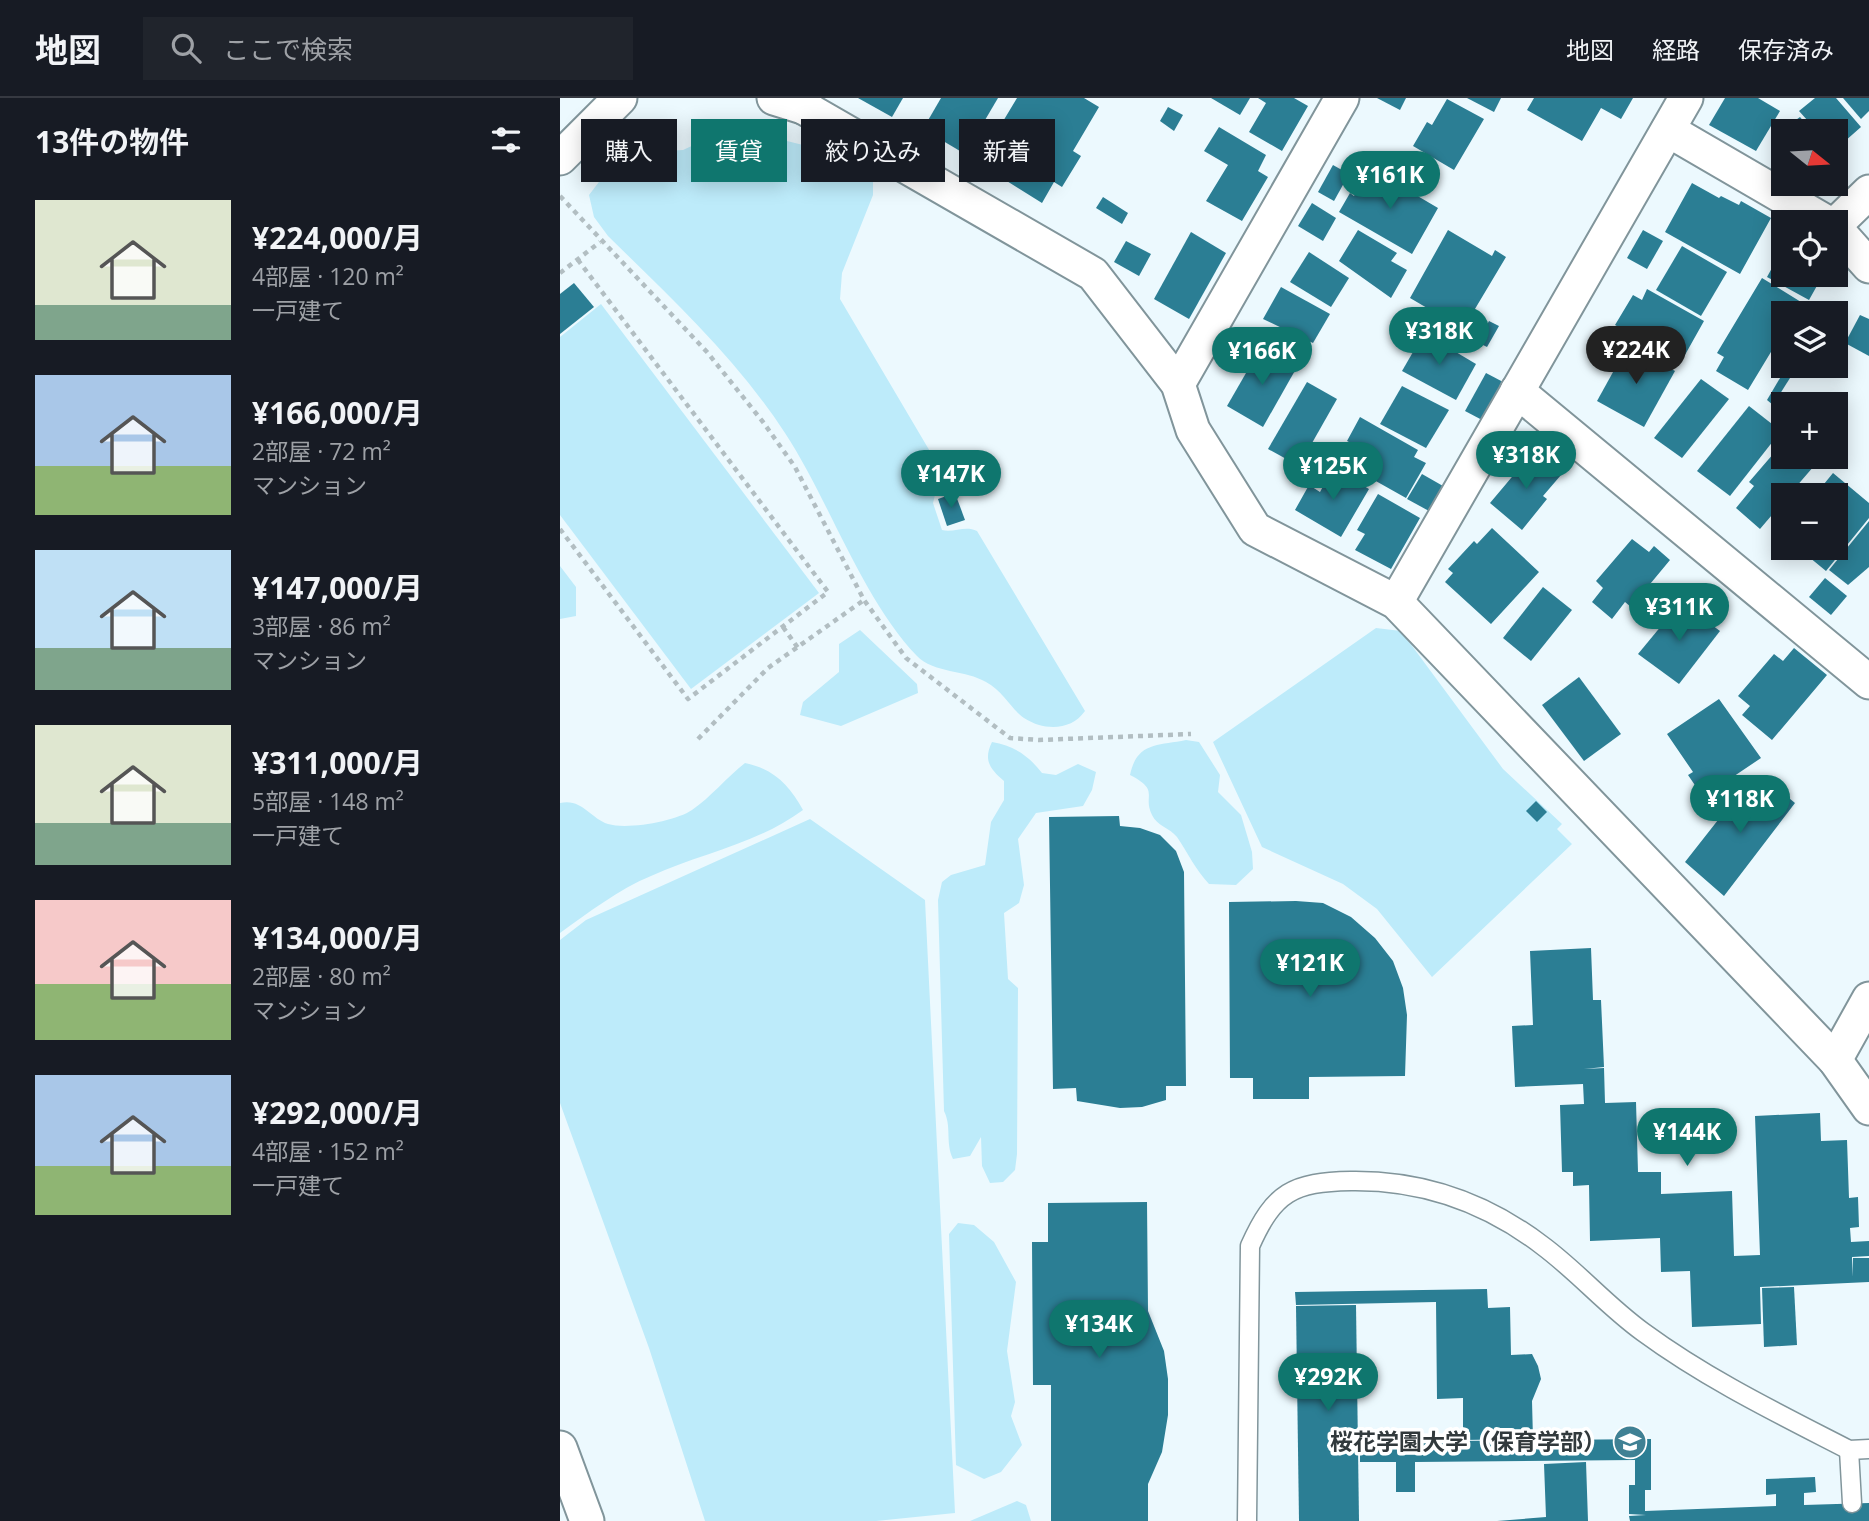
<!DOCTYPE html>
<html lang="ja">
<head>
<meta charset="utf-8">
<style>
  body { margin:0; font-family:"Open Sans","Noto Sans JP",sans-serif; background:#20242c; color:#f1f3f6; height:100vh; display:flex; flex-direction:column; font-size:26px; white-space:nowrap }
  * { box-sizing:border-box; margin:0 }
  p { font-size:23px; color:#9ea1a6 }
  .icon { flex:none; width:38px; height:38px; fill:none; stroke:currentColor; stroke-width:2; stroke-linecap:round; stroke-linejoin:round }
  .map { position:relative; flex:1; overflow:hidden }
  .panel { display:flex; flex-direction:column; background:#171b24; width:560px }
  .panel>* { flex:none }
  .hud { position:absolute; left:21px; top:21px; width:665px; height:63px; display:flex; gap:14px }
  .needle { width:46px; rotate:108deg }
  .controls { position:absolute; left:1211px; top:21px; display:grid; gap:14px }
  .controls a { display:grid; place-items:center; width:77px; height:77px; border-radius:0px; background:#171b24; box-shadow:0 4px 18px #0003; font-size:35px }
  .price { position:absolute; translate:-50% -60px; padding:0 16px; border-radius:24px; background:#0f766e; color:#fff; font-size:23px; line-height:46px; filter:drop-shadow(0 2px 4px #0008) }
  .price::after { content:''; position:absolute; left:50%; top:42px; width:21px; height:16px; margin-left:-10px; background:inherit; clip-path:polygon(0 0,100% 0,50% 100%) }
  .price.on { background:#222; color:#fff }
  ul { padding:0; list-style:none }
  li { display:flex; align-items:center; gap:21px; height:175px; padding:0 35px }
  li span { display:grid; place-items:center; flex:none; width:196px; height:140px; border-radius:0px; color:#555 }
  li>.icon { margin-inline-start:auto }
  span .icon { width:84px; height:84px; fill:#fffc; stroke-width:1 }
  li b { font-size:30px }
  h2 { display:flex; justify-content:space-between; align-items:center; height:84px; padding:0 35px; font-size:30px }
  .tag { padding:0 24px; border-radius:0px; background:#171b24; box-shadow:0 4px 18px #0003; font-size:24px; line-height:63px }
  .tag.on { background:#0f766e; color:#fff }
  header { display:flex; align-items:center; gap:42px; box-sizing:border-box; height:98px; padding:0 35px; background:#171b24; border-bottom:2px solid #363941 }
  header strong { font-size:33px }
  nav { display:flex; gap:38px; margin-inline-start:auto; font-size:24px }
  .search { width:490px; height:63px; background:#20242c; display:flex; align-items:center; gap:18px; box-sizing:border-box; padding:0 24px; border-radius:0px; color:#9ea1a6; font-size:26px }
  main { display:flex; flex:1; min-height:0 }
  .map>svg:first-child { display:block }
</style>
</head>
<body>
<header>
<strong>地図</strong>
<div class="search"><svg class="icon" aria-label="search" viewBox="0 0 24 24"><circle cx="10" cy="10" r="6"/><path d="M15 15l6 6"/></svg>ここで検索</div>
<nav><a>地図</a><a>経路</a><a>保存済み</a></nav>
</header>
<main>
<section class="panel">
<h2>13件の物件<svg class="icon" aria-label="filters" viewBox="0 0 24 24"><path d="M4 7h16M4 17h16"/><circle cx="9" cy="7" r="2"/><circle cx="15" cy="17" r="2"/></svg></h2>
<ul>
<li><span style="background:linear-gradient(#dfe7d0 75%,#7fa58c 0)"><svg class="icon" aria-label="home" viewBox="0 0 24 24"><path d="M3 11l9-7 9 7M6 9v11h12V9"/></svg></span><div><b>¥224,000/月</b><p>4部屋 · 120 m²</p><p>一戸建て</p></div></li>
<li><span style="background:linear-gradient(#a9c7e8 65%,#8fb573 0)"><svg class="icon" aria-label="home" viewBox="0 0 24 24"><path d="M3 11l9-7 9 7M6 9v11h12V9"/></svg></span><div><b>¥166,000/月</b><p>2部屋 · 72 m²</p><p>マンション</p></div></li>
<li><span style="background:linear-gradient(#bfe0f5 70%,#7fa58c 0)"><svg class="icon" aria-label="home" viewBox="0 0 24 24"><path d="M3 11l9-7 9 7M6 9v11h12V9"/></svg></span><div><b>¥147,000/月</b><p>3部屋 · 86 m²</p><p>マンション</p></div></li>
<li><span style="background:linear-gradient(#dfe7d0 70%,#7fa58c 0)"><svg class="icon" aria-label="home" viewBox="0 0 24 24"><path d="M3 11l9-7 9 7M6 9v11h12V9"/></svg></span><div><b>¥311,000/月</b><p>5部屋 · 148 m²</p><p>一戸建て</p></div></li>
<li><span style="background:linear-gradient(#f6c9c9 60%,#8fb573 0)"><svg class="icon" aria-label="home" viewBox="0 0 24 24"><path d="M3 11l9-7 9 7M6 9v11h12V9"/></svg></span><div><b>¥134,000/月</b><p>2部屋 · 80 m²</p><p>マンション</p></div></li>
<li><span style="background:linear-gradient(#a9c7e8 65%,#8fb573 0)"><svg class="icon" aria-label="home" viewBox="0 0 24 24"><path d="M3 11l9-7 9 7M6 9v11h12V9"/></svg></span><div><b>¥292,000/月</b><p>4部屋 · 152 m²</p><p>一戸建て</p></div></li>
</ul>
</section>
<div class="map">
<svg width="1309" height="1423" viewBox="0 0 1309 1423">
  <rect width="100%" height="100%" fill="#ecf9fe"/>
  <g fill="#bdebfa">
    <path d="M 164,33 L 191,34 L 247,48 L 307,69 L 313,79 L 313,97 L 282,175 L 280,201 L 391,389 L 375,397 L 373,405 L 382,432 C 394,435 405,427 417,433 L 525,613 C 511,633 484,633 464,620 C 452,612 444,594 426,584 C 406,572 373,575 357,558 C 302,501 269,402 225,335 C 176,260 111,200 48,138 L 34,119 L 29,97 L 45,76 L 84,54 L 123,52 Z"/>
    <polygon points="41,206 259,495 131,591 0,417 0,239"/>
    <polygon points="0,468 16,489 16,518 0,521"/>
    <polygon points="816,530 841,533 943,671 1002,726 997,731 1012,746 872,879 817,811 783,786 702,749 653,644"/>
    <polygon points="300,532 357,586 358,595 281,628 240,617 243,604 279,574 279,546"/>
    <path d="M 626,642 L 639,644 L 660,677 L 658,694 L 681,717 L 692,754 L 693,771 L 676,787 L 649,786 C 635,771 628,755 617,739 C 610,730 597,728 592,717 C 582,697 601,693 570,677 C 577,644 597,648 626,642 Z"/>
    <path d="M 432,644 C 454,648 468,657 482,675 L 496,677 L 518,666 L 536,674 L 532,692 L 523,708 L 476,715 L 458,741 L 464,787 L 459,805 L 444,815 L 448,881 L 458,890 L 457,1056 L 455,1072 L 443,1084 L 430,1085 L 422,1068 L 421,1039 L 410,1058 L 393,1061 C 385,1044 392,1029 384,1013 L 378,802 L 382,784 L 391,777 L 425,767 L 431,724 L 444,702 L 444,683 C 430,671 423,662 432,644 Z"/>
    <path d="M 185,665 C 214,671 229,687 243,712 C 197,746 142,755 91,778 C 59,791 28,815 0,835 L 0,705 C 22,700 30,720 48,726 C 68,732 116,723 132,712 C 151,699 167,679 185,665 Z"/>
    <polygon points="250,721 365,802 395,1415 316,1423 145,1423 89,1250 0,1005 0,842 26,822"/>
    <polygon points="398,1125 414,1127 434,1144 456,1184 447,1253 455,1304 451,1318 462,1347 441,1374 424,1381 396,1367 389,1136"/>
    <polygon points="457,1403 466,1407 471,1423 410,1423"/>
  </g>
  <g fill="#2b7e94">
    <polygon points="298,0 343,0 332,19"/>
    <polygon points="381,0 438,0 405,56 363,31"/>
    <polygon points="457,0 524,0 539,9 513,53 521,58 502,89 494,84 482,105 418,65"/>
    <polygon points="651,0 690,0 680,17"/>
    <polygon points="698,0 734,0 748,8 722,53 689,34 706,5"/>
    <polygon points="817,0 846,0 840,12"/>
    <polygon points="907,0 941,0 934,14"/>
    <polygon points="974,0 1073,0 1061,21 1041,10 1022,43 967,12"/>
    <polygon points="1165,0 1198,0 1220,13 1196,53 1149,27"/>
    <polygon points="1255,0 1276,0 1301,29 1276,51 1276,33 1257,33 1239,13"/>
    <polygon points="1283,0 1309,0 1309,13 1301,21"/>
    <polygon points="887,1 924,21 894,72 853,48 867,24 872,27"/>
    <polygon points="608,9 623,17 614,33 600,23"/>
    <polygon points="1240,19 1252,33 1223,33 1223,50 1214,38"/>
    <polygon points="659,29 706,57 698,73 708,79 682,123 646,103 668,67 644,53"/>
    <polygon points="773,67 789,76 774,103 758,94"/>
    <polygon points="810,70 878,110 852,156 779,114 790,95 794,98"/>
    <polygon points="1132,85 1159,100 1161,98 1179,107 1181,103 1211,120 1180,176 1105,134"/>
    <polygon points="543,99 568,115 562,126 536,110"/>
    <polygon points="752,105 776,120 763,143 738,128"/>
    <polygon points="798,132 837,155 831,163 847,172 831,200 779,163"/>
    <polygon points="888,132 932,158 935,152 946,159 903,231 850,200"/>
    <polygon points="1083,132 1103,143 1087,171 1067,160"/>
    <polygon points="631,134 666,155 629,221 594,201"/>
    <polygon points="566,143 591,156 579,178 554,164"/>
    <polygon points="1122,148 1167,174 1141,218 1096,192"/>
    <polygon points="1223,150 1223,177 1263,177 1249,202 1207,179"/>
    <polygon points="749,154 789,180 771,209 730,184"/>
    <polygon points="1202,180 1241,204 1235,215 1223,215 1223,234 1188,292 1156,273 1164,259 1157,255"/>
    <polygon points="14,185 34,209 0,236 0,196"/>
    <polygon points="721,189 770,216 753,245 703,221"/>
    <polygon points="1087,191 1144,223 1121,264 1055,227 1073,197 1082,202"/>
    <polygon points="1300,217 1309,221 1309,258 1285,245"/>
    <polygon points="929,223 939,228 927,249 921,246 924,241 920,239"/>
    <polygon points="864,235 916,266 896,302 842,273"/>
    <polygon points="1068,247 1115,273 1084,329 1037,303"/>
    <polygon points="701,249 737,269 703,329 667,308"/>
    <polygon points="926,275 945,285 924,323 905,313"/>
    <polygon points="1223,275 1230,280 1213,307 1207,302"/>
    <polygon points="1141,281 1169,301 1122,360 1094,340"/>
    <polygon points="747,284 777,301 739,368 708,351"/>
    <polygon points="842,288 889,312 866,350 820,326"/>
    <polygon points="1189,308 1221,333 1170,398 1137,373"/>
    <polygon points="800,319 858,352 854,359 866,365 846,400 782,364 793,346 787,343"/>
    <polygon points="973,354 1001,377 983,398 987,401 962,432 930,405"/>
    <polygon points="1214,355 1221,360 1243,359 1254,368 1229,397 1223,397 1223,404 1200,431 1176,410 1194,388 1189,384"/>
    <polygon points="773,370 809,391 781,439 735,412 749,387 760,394"/>
    <polygon points="1273,375 1309,405 1309,420 1266,473 1238,450 1276,450 1276,397 1255,397"/>
    <polygon points="862,376 883,388 869,413 847,401"/>
    <polygon points="395,395 405,422 387,428 378,401"/>
    <polygon points="818,396 860,420 831,471 795,452 805,436 797,432"/>
    <polygon points="1309,423 1309,469 1288,487 1269,472"/>
    <polygon points="932,430 979,474 931,526 885,484 893,475 888,471 914,443 917,446"/>
    <polygon points="1072,441 1089,454 1094,448 1110,462 1071,509 1065,504 1052,521 1032,504 1043,490 1036,483"/>
    <polygon points="1265,480 1287,498 1271,517 1249,499"/>
    <polygon points="983,489 1012,512 971,563 943,540"/>
    <polygon points="1121,504 1160,533 1119,586 1078,556"/>
    <polygon points="1234,550 1267,577 1212,642 1182,617 1190,608 1178,598 1214,556 1223,563"/>
    <polygon points="1019,579 1061,636 1024,663 982,607"/>
    <polygon points="1159,601 1201,660 1143,699 1128,677 1133,674 1107,636"/>
    <polygon points="1202,678 1235,705 1164,798 1125,764 1180,694 1184,698"/>
    <polygon points="976,703 987,714 977,724 966,713"/>
    <polygon points="559,718 560,728 580,730 600,737 616,753 624,774 626,988 606,988 606,1002 582,1009 560,1010 517,1003 516,990 493,991 489,719"/>
    <polygon points="736,803 763,805 791,819 815,840 833,863 843,890 847,917 845,978 749,979 749,1001 693,1001 693,980 670,980 669,804"/>
    <polygon points="1031,850 1033,902 1041,902 1044,969 1024,971 1044,970 1045,1005 1076,1004 1078,1074 1101,1074 1101,1096 1172,1093 1174,1158 1200,1157 1195,1018 1260,1015 1261,1043 1287,1042 1289,1100 1298,1099 1299,1129 1290,1130 1291,1144 1309,1143 1309,1158 1292,1159 1292,1179 1293,1160 1309,1160 1309,1184 1200,1189 1201,1226 1132,1229 1130,1173 1101,1174 1100,1140 1030,1143 1029,1087 1013,1088 1013,1074 1002,1074 1000,1007 1024,1006 1023,986 955,989 952,928 973,927 970,853"/>
    <polygon points="587,1104 588,1213 604,1253 608,1281 608,1317 602,1354 588,1386 588,1423 491,1423 491,1287 473,1287 472,1144 488,1144 488,1105"/>
    <polygon points="1234,1189 1237,1247 1204,1249 1202,1190"/>
    <polygon points="927,1191 928,1210 950,1209 951,1257 972,1256 978,1268 981,1281 972,1303 973,1341 903,1342 903,1300 877,1301 876,1204 736,1207 735,1194"/>
    <polygon points="796,1207 799,1423 739,1423 736,1208"/>
    <polygon points="1091,1341 1091,1392 1085,1392 1085,1413 1216,1408 1216,1396 1206,1397 1206,1381 1255,1379 1256,1394 1244,1395 1244,1407 1309,1405 1309,1423 1070,1423 1069,1418 1086,1417 1069,1416 1069,1387 1075,1387 1075,1362 855,1364 855,1394 836,1394 836,1364 800,1364 800,1344"/>
    <polygon points="1026,1364 1028,1423 937,1423 986,1419 984,1366"/>
  </g>
  <g fill="none" stroke-linecap="round" stroke-linejoin="round">
    <defs>
      <g id="lane">
        <polyline points="1289,1352 1292,1405"/>
        <path d="M 687,1423 L 690,1148 C 714,1094 733,1084 791,1083 C 862,1082 927,1105 983,1148 C 1018,1174 1047,1208 1083,1234 C 1147,1281 1219,1316 1289,1352 L 1309,1351"/>
      </g>
      <g id="street">
        <polyline points="214,0 243,9"/>
        <polyline points="245,0 243,9 533,176 618,286 633,332 695,431 836,504 1275,962 1309,1010"/>
        <polyline points="1108,32 1266,124"/>
        <polyline points="0,60 60,0"/>
        <polyline points="1276,126 1309,94"/>
        <polyline points="1276,131 1309,168"/>
        <polyline points="618,286 782,0"/>
        <polyline points="957,293 1309,584"/>
        <polyline points="836,504 1126,0"/>
        <polyline points="1275,962 1309,901"/>
        <polyline points="0,1350 27,1423"/>
      </g>
    </defs>
    <use href="#lane" stroke="#81959b" stroke-width="21"/>
    <use href="#street" stroke="#81959b" stroke-width="37"/>
    <g stroke="#b2bec2" stroke-width="4.5" stroke-dasharray="5 5" stroke-linecap="butt">
      <polyline points="0,98 147,254 203,324 235,369 304,502 346,560 450,640 479,642 631,636"/>
      <polyline points="0,175 40,144"/>
      <polyline points="0,431 128,601 268,494 18,162"/>
      <polyline points="223,529 238,550"/>
      <polyline points="138,641 208,570 304,502"/>
    </g>
    <use href="#lane" stroke="#fff" stroke-width="18"/>
    <use href="#street" stroke="#fff" stroke-width="33"/>
  </g>
  <defs>
    <symbol id="university-disc" viewBox="-11 -11 22 22"><circle r="9.5" fill="#408194" stroke="#fff"/><path d="M0-5L7-2L0 1L-7-2ZM-4 1L0 2.5L4 1V4Q0 6-4 4Z" fill="#fff"/></symbol>
  </defs>
  <g fill-rule="evenodd">
    <use href="#university-disc" x="1051" y="1325" width="38" height="38"/>
  </g>
  <g text-anchor="middle" stroke-width="7" stroke-linejoin="round" paint-order="stroke">
    <g font-size="23" font-weight="bold" fill="#31393c" stroke="#fff" text-anchor="end">
      <text x="1046" y="1352">桜花学園大学（保育学部）</text>
    </g>
  </g>
</svg>
<div class="controls">
<a><svg class="needle" viewBox="-14 -14 28 28"><path d="M0-13l5 13h-10z" fill="#e53935"/><path d="M0 13l5-13h-10z" fill="#9ea1a6"/></svg></a>
<a><svg class="icon" aria-label="locate" viewBox="0 0 24 24"><circle cx="12" cy="12" r="6"/><path d="M12 2v4M12 18v4M2 12h4M18 12h4"/></svg></a>
<a><svg class="icon" aria-label="layers" viewBox="0 0 24 24"><path d="M12 4l9 5-9 5-9-5zM3 14l9 5 9-5"/></svg></a>
<a>+</a>
<a>−</a>
</div>
<b class="price" style="left:830px;top:113px">¥161K</b>
<b class="price" style="left:879px;top:269px">¥318K</b>
<b class="price on" style="left:1076px;top:288px">¥224K</b>
<b class="price" style="left:702px;top:289px">¥166K</b>
<b class="price" style="left:966px;top:393px">¥318K</b>
<b class="price" style="left:773px;top:404px">¥125K</b>
<b class="price" style="left:391px;top:412px">¥147K</b>
<b class="price" style="left:1119px;top:545px">¥311K</b>
<b class="price" style="left:1180px;top:737px">¥118K</b>
<b class="price" style="left:750px;top:901px">¥121K</b>
<b class="price" style="left:1127px;top:1070px">¥144K</b>
<b class="price" style="left:539px;top:1262px">¥134K</b>
<b class="price" style="left:768px;top:1315px">¥292K</b>
<div class="hud">
<a class="tag">購入</a>
<a class="tag on">賃貸</a>
<a class="tag">絞り込み</a>
<a class="tag">新着</a>
</div>
</div>
</main>
</body>
</html>
